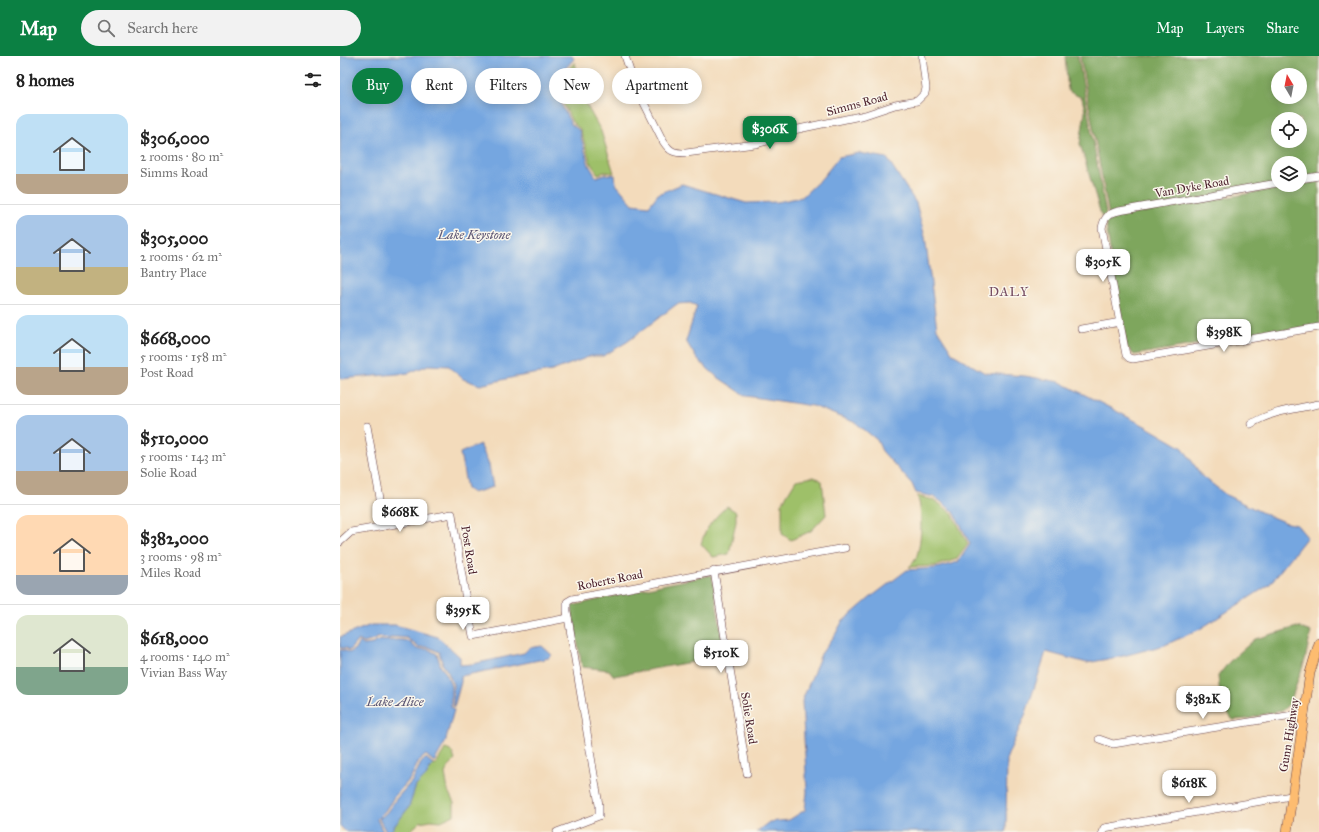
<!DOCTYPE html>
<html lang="en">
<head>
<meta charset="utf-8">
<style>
  body { margin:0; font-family:"IM FELL Great Primer",serif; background:#f2f2f2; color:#222; height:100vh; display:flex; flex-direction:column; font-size:15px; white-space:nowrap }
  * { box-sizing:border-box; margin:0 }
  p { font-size:13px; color:#767676 }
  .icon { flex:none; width:22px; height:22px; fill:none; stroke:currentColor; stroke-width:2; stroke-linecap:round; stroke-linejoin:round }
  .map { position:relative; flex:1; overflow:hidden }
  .side { display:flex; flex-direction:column; background:#fff; width:340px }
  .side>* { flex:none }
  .banner { position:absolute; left:12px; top:12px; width:380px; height:36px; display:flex; gap:8px }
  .needle { width:26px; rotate:350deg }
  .tools { position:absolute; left:931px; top:12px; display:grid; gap:8px }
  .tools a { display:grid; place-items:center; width:36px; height:36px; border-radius:50%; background:#fff; box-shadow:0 2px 10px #0003; font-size:20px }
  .price { position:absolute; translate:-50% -34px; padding:0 9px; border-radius:8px; background:#fff; color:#222; font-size:13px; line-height:26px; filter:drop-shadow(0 1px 2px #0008) }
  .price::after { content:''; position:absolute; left:50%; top:24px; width:12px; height:9px; margin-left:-6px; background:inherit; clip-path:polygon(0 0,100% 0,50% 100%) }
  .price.on { background:#0b8043; color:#fff }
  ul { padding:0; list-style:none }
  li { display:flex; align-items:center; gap:12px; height:100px; padding:0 16px }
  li+li { border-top:1px solid #e0e0e0 }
  li span { display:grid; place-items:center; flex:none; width:112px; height:80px; border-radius:12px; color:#555 }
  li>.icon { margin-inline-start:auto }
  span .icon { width:48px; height:48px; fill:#fffc; stroke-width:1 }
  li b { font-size:17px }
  h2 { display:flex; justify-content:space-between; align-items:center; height:48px; padding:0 16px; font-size:17px }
  .pill { padding:0 14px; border-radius:18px; background:#fff; box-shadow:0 2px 10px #0003; font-size:14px; line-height:36px }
  .pill.on { background:#0b8043; color:#fff }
  header { display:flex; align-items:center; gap:24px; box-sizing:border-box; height:56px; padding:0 20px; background:#0b8043; color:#fff }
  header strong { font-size:19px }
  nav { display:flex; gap:22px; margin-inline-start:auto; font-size:14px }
  .search { width:280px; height:36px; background:#f2f2f2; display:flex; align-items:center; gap:10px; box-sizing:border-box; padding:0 14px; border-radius:22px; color:#767676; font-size:15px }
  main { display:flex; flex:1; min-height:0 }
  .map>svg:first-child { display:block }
</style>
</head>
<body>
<header>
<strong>Map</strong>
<div class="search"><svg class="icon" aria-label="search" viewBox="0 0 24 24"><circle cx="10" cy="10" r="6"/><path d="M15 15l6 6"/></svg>Search here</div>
<nav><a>Map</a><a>Layers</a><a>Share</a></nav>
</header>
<main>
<section class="side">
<h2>8 homes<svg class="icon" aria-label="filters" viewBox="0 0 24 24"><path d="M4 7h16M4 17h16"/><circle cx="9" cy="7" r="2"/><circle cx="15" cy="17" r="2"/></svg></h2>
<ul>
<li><span style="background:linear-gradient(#bfe0f5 75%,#b9a48a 0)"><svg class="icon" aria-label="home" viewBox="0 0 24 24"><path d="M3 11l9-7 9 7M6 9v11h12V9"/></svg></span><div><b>$306,000</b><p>2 rooms · 80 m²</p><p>Simms Road</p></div></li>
<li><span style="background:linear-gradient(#a9c7e8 65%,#c2b280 0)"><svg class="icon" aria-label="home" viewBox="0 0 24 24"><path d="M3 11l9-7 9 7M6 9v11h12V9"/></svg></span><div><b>$305,000</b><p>2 rooms · 62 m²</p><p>Bantry Place</p></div></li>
<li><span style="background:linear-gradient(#bfe0f5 65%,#b9a48a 0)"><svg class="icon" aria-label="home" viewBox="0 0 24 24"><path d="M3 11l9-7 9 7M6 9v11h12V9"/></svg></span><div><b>$668,000</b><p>5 rooms · 158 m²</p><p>Post Road</p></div></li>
<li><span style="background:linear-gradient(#a9c7e8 70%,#b9a48a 0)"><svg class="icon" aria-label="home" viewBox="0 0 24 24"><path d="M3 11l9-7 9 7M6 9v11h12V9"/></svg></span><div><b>$510,000</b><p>5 rooms · 143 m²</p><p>Solie Road</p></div></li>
<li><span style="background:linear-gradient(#ffd9b3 75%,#9aa5b1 0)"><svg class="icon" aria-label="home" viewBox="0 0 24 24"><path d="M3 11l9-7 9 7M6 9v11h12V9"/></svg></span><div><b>$382,000</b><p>3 rooms · 98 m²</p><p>Miles Road</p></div></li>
<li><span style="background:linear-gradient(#dfe7d0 65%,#7fa58c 0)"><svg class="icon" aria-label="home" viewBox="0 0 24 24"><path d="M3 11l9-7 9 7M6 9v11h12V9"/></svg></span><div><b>$618,000</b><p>4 rooms · 140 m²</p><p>Vivian Bass Way</p></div></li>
</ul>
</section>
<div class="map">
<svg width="979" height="776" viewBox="0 0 979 776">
  <rect width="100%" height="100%" fill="#fbf7ec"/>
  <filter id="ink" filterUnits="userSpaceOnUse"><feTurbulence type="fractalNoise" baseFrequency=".025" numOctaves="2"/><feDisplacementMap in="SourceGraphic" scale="8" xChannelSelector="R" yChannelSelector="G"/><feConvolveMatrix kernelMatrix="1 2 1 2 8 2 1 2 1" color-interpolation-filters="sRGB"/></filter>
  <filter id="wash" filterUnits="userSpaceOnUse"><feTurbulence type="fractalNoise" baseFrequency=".012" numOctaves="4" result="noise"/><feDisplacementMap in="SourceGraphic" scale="16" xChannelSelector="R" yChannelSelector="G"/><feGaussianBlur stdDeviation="0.9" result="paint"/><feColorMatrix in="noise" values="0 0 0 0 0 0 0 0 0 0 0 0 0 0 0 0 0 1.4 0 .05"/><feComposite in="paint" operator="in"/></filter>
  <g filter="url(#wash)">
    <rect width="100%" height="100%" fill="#f3dbbb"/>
    <g fill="#9ec069" stroke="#74704a">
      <polygon points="235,6 242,41 261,75 274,117 265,116 258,118 251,108 240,73 232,66 224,49 222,35 227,15"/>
      <polygon points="474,421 482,425 486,459 471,475 451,484 442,478 442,447 456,424"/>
      <path d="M 577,440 L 594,444 L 612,457 L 628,488 L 617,503 L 595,510 L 569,511 C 571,509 574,506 575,504 C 582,491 583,452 577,440 Z"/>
      <path d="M 387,450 L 396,456 L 396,466 L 389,498 L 373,501 L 361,488 C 365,472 375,461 387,450 Z"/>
      <polygon points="105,693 106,693 112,696 115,704 110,709 105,717 108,735 114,747 114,759 101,765 91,764 80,766 69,776 50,776 68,751 76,730 86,720 93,708 96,708"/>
    </g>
    <g fill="#7ea65d" stroke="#646244" fill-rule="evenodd">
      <polygon points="725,0 738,0 766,157 762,162 740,88 745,55 742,42 728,35"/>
      <path d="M 740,0 L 979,0 L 979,119 L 960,123 L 960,107 L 938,107 L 938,128 L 769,160 ZM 938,19 L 960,19 L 960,41 L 938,41 ZM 938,63 L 960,63 L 960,85 L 938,85 Z"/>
      <polygon points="979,125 979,270 900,281 794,299 787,291 781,262 765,163"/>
      <polygon points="372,519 385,600 274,620 269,614 242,611 231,550 321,529"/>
      <path d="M 957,571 L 971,576 L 965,604 L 950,647 L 942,655 L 929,657 L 907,663 L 893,664 C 880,649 880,639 878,620 L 889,606 L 915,583 Z"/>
    </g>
    <g fill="#74a6e0" stroke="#5f6286">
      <polygon points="0,0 232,0 234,3 225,13 220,35 222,50 231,68 239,74 249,109 256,121 265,118 275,119 276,128 293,148 309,150 318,138 342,128 406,147 437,146 462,141 482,122 499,101 519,97 547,102 576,147 585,181 597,273 613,298 645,317 685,320 720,326 807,371 843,392 861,419 886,439 927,459 944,466 957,469 967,481 929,529 860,573 825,589 783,600 747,607 706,596 686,657 667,701 666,776 416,776 429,766 449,764 465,754 467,736 462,645 481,598 495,579 502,566 531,541 567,514 596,512 618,506 630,488 614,456 595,441 576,437 572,428 542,395 537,384 516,367 473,350 406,340 376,320 357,303 346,285 357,250 350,247 337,248 287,286 263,300 251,300 212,315 175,321 140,329 123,323 109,310 88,309 69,317 0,323"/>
      <polygon points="140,388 149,409 153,431 133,437 127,433 120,397"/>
      <polygon points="31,569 55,569 98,581 120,601 120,609 133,608 184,597 189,592 202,590 212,599 209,602 121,620 121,626 114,651 113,650 113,629 108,616 103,609 99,596 88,591 78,591 67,582 55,581 48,583 40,581 31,585 24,587 18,584 9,595 6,592 0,592 0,581"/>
      <path d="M 40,584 C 49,586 58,582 67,585 C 71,586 74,591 77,593 L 88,593 L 97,598 L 101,611 L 106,617 L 111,630 L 111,650 L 114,654 L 105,687 L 94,706 L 86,699 L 79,705 L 70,723 L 54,741 L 45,755 L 37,763 L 43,776 L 6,776 L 0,770 L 0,594 L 5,594 L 9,597 L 16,592 L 19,586 L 24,589 L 32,588 Z"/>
      <polygon points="86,702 93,708 86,720 76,730 69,751 50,776 46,776 39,763 47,756 56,743 72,725 81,707"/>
    </g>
  </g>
  <g filter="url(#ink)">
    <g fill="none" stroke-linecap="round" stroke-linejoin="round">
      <defs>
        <g id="minor">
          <path d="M 285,0 L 294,27 L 323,85 C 330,96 334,97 346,97 L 415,88 L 427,85 L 449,75 L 525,59 L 555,49 L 577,45 L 585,37 L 586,32 L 582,0"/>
          <polyline points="960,123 979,120"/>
          <path d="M 938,127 L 779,155 C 769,157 764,161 762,172 L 786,299 L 789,302 L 793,303 L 979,271"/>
          <polyline points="741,273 781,266"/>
          <path d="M 911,368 C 931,355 956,353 979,348"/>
          <polyline points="27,370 45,470"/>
          <polyline points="0,486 11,476 112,458 125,538 133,580 228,562"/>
          <polyline points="374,515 407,717"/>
          <polyline points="759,683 773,688 965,657"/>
          <path d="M 217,776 L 259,760 L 259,749 L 227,555 L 227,546 L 232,543 C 323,526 414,508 505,492"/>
          <polyline points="762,776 764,772 951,740"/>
        </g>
        <polyline id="major" points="947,776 970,617 979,587"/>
      </defs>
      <use href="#minor" stroke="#633b41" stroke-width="8"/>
      <use href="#major" stroke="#633b41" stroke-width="10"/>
      <use href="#minor" stroke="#fff" stroke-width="7"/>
      <use href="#major" stroke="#fdbc70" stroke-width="9"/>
    </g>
  </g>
  <g text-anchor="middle" stroke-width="3" stroke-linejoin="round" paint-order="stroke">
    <g font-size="12" fill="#4a1f2b" stroke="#fbf7ec">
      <text transform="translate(517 48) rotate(-15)" y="4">Simms Road</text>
      <text transform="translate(852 131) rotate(-10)" y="4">Van Dyke Road</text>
      <text transform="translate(129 494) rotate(81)" y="4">Post Road</text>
      <text transform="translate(270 524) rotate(-11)" y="4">Roberts Road</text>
      <text transform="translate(409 662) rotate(81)" y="4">Solie Road</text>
      <text transform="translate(949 679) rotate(-81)" y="4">Gunn Highway</text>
    </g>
    <g font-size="13" font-style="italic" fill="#5b5573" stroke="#fbf7ec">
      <text x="134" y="183">Lake Keystone</text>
      <text x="55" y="650">Lake Alice</text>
    </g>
    <g font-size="13" letter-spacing="1" fill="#764c61" stroke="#fbf7ec">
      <text x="669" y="240">DALY</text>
    </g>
  </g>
</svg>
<div class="tools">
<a><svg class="needle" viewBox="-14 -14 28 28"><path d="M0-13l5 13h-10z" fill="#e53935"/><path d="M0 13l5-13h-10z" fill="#767676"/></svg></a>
<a><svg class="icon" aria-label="locate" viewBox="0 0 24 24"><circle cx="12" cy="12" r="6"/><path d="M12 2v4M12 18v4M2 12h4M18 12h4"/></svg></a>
<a><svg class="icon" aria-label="layers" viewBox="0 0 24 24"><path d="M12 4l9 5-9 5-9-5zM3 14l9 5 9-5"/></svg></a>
</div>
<b class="price on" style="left:430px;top:94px">$306K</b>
<b class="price" style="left:763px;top:227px">$305K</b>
<b class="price" style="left:884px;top:297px">$398K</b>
<b class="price" style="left:60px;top:477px">$668K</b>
<b class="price" style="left:123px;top:575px">$395K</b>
<b class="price" style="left:381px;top:618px">$510K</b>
<b class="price" style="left:863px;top:664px">$382K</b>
<b class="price" style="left:849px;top:748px">$618K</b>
<div class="banner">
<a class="pill on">Buy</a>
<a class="pill">Rent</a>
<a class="pill">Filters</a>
<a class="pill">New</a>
<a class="pill">Apartment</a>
</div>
</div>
</main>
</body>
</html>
